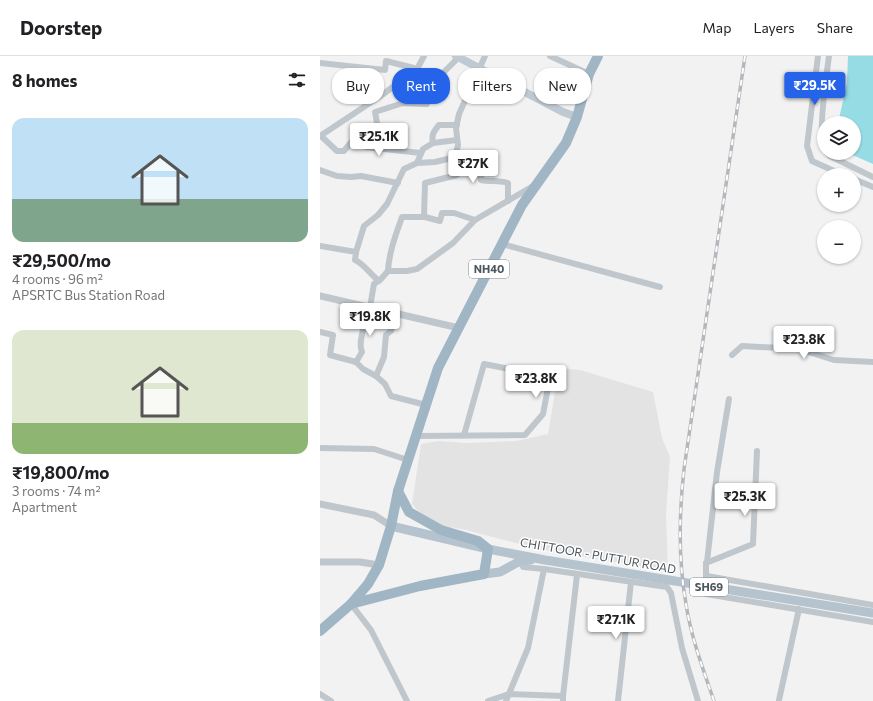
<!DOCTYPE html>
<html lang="en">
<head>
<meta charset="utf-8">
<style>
  body { margin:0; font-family:Commissioner,sans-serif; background:#f6f6f6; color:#202124; height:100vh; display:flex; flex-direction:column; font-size:15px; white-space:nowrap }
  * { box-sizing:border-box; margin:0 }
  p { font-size:13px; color:#757577 }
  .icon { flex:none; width:22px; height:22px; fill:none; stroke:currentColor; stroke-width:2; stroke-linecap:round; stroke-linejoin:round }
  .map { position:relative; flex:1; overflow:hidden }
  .drawer { display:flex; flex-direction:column; background:#fff; width:320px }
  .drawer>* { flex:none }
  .top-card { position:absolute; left:12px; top:12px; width:380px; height:36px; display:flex; gap:8px }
  .buttons { position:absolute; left:497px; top:60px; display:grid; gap:8px }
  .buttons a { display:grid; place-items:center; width:44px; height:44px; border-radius:50%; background:#fff; box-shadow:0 1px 3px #0004; font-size:20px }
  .price { position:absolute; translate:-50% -34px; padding:0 9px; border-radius:4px; background:#fff; color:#222; font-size:13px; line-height:26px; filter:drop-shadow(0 1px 2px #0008) }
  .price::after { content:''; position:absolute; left:50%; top:24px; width:12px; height:9px; margin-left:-6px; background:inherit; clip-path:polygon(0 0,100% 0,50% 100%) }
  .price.active { background:#2563eb; color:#fff }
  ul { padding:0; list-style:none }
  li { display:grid; align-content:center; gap:8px; height:212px; padding:0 12px }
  li span { display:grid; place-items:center; height:124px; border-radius:12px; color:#555 }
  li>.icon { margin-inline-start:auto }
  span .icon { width:72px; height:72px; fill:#fffc; stroke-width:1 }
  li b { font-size:17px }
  h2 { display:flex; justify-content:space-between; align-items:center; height:48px; padding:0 12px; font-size:17px }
  .tag { padding:0 14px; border-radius:16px; background:#fff; box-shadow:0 1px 3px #0004; font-size:14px; line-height:36px }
  .tag.active { background:#2563eb; color:#fff }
  header { display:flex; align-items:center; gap:24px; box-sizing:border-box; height:56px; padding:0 20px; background:#fff; border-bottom:1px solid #e0e0e0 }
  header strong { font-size:19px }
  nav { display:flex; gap:22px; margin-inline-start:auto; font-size:14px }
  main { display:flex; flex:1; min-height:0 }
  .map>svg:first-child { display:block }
</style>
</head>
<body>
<header>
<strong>Doorstep</strong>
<nav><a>Map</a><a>Layers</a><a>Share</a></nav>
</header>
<main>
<section class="drawer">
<h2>8 homes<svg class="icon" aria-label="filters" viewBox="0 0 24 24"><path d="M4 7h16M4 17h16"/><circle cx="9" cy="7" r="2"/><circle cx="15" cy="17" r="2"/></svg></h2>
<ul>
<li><span style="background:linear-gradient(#bfe0f5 65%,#7fa58c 0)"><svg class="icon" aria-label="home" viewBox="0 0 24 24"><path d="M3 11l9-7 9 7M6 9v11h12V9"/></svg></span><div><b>₹29,500/mo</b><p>4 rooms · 96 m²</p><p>APSRTC Bus Station Road</p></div></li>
<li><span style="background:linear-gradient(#dfe7d0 75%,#8fb573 0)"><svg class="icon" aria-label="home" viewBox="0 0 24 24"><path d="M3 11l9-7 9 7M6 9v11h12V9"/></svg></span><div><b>₹19,800/mo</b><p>3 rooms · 74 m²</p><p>Apartment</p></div></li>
</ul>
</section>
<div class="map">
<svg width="553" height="645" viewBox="0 0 553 645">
  <rect width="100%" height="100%" fill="#f3f2f2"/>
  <polygon fill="#e4e3e3" points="239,312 260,314 333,336 342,382 350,401 346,459 348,515 219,493 142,473 110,468 92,448 101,388 118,385 147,387 196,385 228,378"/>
  <polygon fill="#96dce5" points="528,0 553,0 553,108 528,97 534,97 534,67 518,67 527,27"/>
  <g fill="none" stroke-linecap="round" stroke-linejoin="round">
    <g stroke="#bfc7cd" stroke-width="6">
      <polyline points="230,0 269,18"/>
      <polyline points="498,0 487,90 492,105 523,119"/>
      <polyline points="0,7 65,14 66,5 94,12 101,20"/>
      <polyline points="96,15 104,0"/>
      <path d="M 137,69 L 119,69 C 114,75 111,79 113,87 L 137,84"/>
      <polyline points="48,78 46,91 101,97"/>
      <polyline points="0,80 62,39 90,18 116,24 138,2"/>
      <polyline points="1,80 17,95 24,95 37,79 59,78 55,56 83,47 107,48 108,40 116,24"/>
      <path d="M 504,93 C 497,84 507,15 509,0"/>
      <polyline points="507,97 510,100 553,121"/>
      <polyline points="135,101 138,89 136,72 139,58 165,0"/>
      <path d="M 138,101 L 139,116 L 161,119 L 161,124 C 170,126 178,124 188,127 L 188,145"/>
      <polyline points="97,107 103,93 113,87"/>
      <polyline points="0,114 17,120 31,121 41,120 78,127"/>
      <polyline points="534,123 553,131"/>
      <polyline points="104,161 105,127 137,119 139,116"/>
      <polyline points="182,188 340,231"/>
      <path d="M 0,190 L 36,196 L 35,204 C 44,208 50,218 59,225"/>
      <polyline points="36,196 44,170 58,159 67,148 84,113 97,107 115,106 140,100 153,103 156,97"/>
      <path d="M 68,215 C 69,196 76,178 82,161 L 105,161 L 120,165 L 122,157 L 134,157 L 155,164"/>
      <polyline points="50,251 54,228 61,223 68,215 87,215 97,213 133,187 155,164 213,130"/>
      <polyline points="0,276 13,279 10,299 36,306 43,313 56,320 65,328 71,340 106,349"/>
      <polyline points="412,299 422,290 479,293 514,304 553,306"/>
      <path d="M 36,306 L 42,296 C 38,286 43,281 43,271 C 42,262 39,262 41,249"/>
      <polyline points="56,320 64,301 66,279 71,275 75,257"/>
      <polyline points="409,343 397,416 387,506 386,507 386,538 553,566"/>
      <polyline points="96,380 205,379 223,358 230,321 164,308 144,379"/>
      <polyline points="0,392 54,393 88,404"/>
      <polyline points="386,507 433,488 437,395"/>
      <polyline points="224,513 347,531 351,537 362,592 378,645"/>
      <polyline points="387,520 553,549"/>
      <polyline points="31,548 51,574 87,645"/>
      <polyline points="0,638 11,645"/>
      <polyline points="243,640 257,519"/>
      <polyline points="459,644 479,553"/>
      <polyline points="168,645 189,638 243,640 243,645"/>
      <polyline points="186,645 208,592 224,513 203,511 199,503"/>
      <polyline points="298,645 311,526"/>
    </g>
    <g stroke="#bfc7cd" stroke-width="7">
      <polyline points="0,240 139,272"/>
      <polyline points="0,448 54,459 71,470"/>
      <polyline points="0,506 40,506 59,509"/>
    </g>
    <polyline stroke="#bfc9d1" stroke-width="8" points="136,0 243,56 257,61"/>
    <g stroke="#b4c3cd" stroke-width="9">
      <polyline points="71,470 168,493 225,504 553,557"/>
      <polyline points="164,518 180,516 200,505 211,504"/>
    </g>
    <g stroke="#a1b6c4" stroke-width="10">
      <polyline points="31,548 100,530 164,518 168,493 158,485 121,474 89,456 78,435"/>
      <polyline points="0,575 31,548 48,528 59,509 71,470 78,435 118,312 202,149 246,87 257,61 269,18 278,0"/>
    </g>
    <defs>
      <path id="rail" d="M 394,645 C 383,613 371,581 366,548 C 358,503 359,458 364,413 L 425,0"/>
    </defs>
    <use href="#rail" stroke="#b4b7bb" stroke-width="3.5"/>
    <use href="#rail" stroke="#fff" stroke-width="2" stroke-dasharray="6" stroke-linecap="butt"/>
  </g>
  <g text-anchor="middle" stroke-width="3" stroke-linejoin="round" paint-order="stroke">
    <g fill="#fff" stroke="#81898e" stroke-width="1">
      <rect x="149" y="204" width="40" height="18" rx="3"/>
      <rect x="370" y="522" width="38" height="18" rx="3"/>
    </g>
    <g font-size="11" font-weight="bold" fill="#4b565d">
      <text x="169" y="217">NH40</text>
      <text x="389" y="535">SH69</text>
    </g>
    <g font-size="12" fill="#4b565d" stroke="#fff">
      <text transform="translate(278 500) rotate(10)" y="4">CHITTOOR - PUTTUR ROAD</text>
    </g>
  </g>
</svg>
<div class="buttons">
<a><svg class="icon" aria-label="layers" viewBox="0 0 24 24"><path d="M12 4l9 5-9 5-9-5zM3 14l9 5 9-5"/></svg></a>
<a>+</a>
<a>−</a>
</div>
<b class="price active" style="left:495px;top:50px">₹29.5K</b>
<b class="price" style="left:59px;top:101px">₹25.1K</b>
<b class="price" style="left:153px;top:128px">₹27K</b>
<b class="price" style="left:50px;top:281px">₹19.8K</b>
<b class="price" style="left:484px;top:304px">₹23.8K</b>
<b class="price" style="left:216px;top:343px">₹23.8K</b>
<b class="price" style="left:425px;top:461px">₹25.3K</b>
<b class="price" style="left:296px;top:584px">₹27.1K</b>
<div class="top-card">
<a class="tag">Buy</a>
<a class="tag active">Rent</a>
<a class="tag">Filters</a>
<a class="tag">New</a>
</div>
</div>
</main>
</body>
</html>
